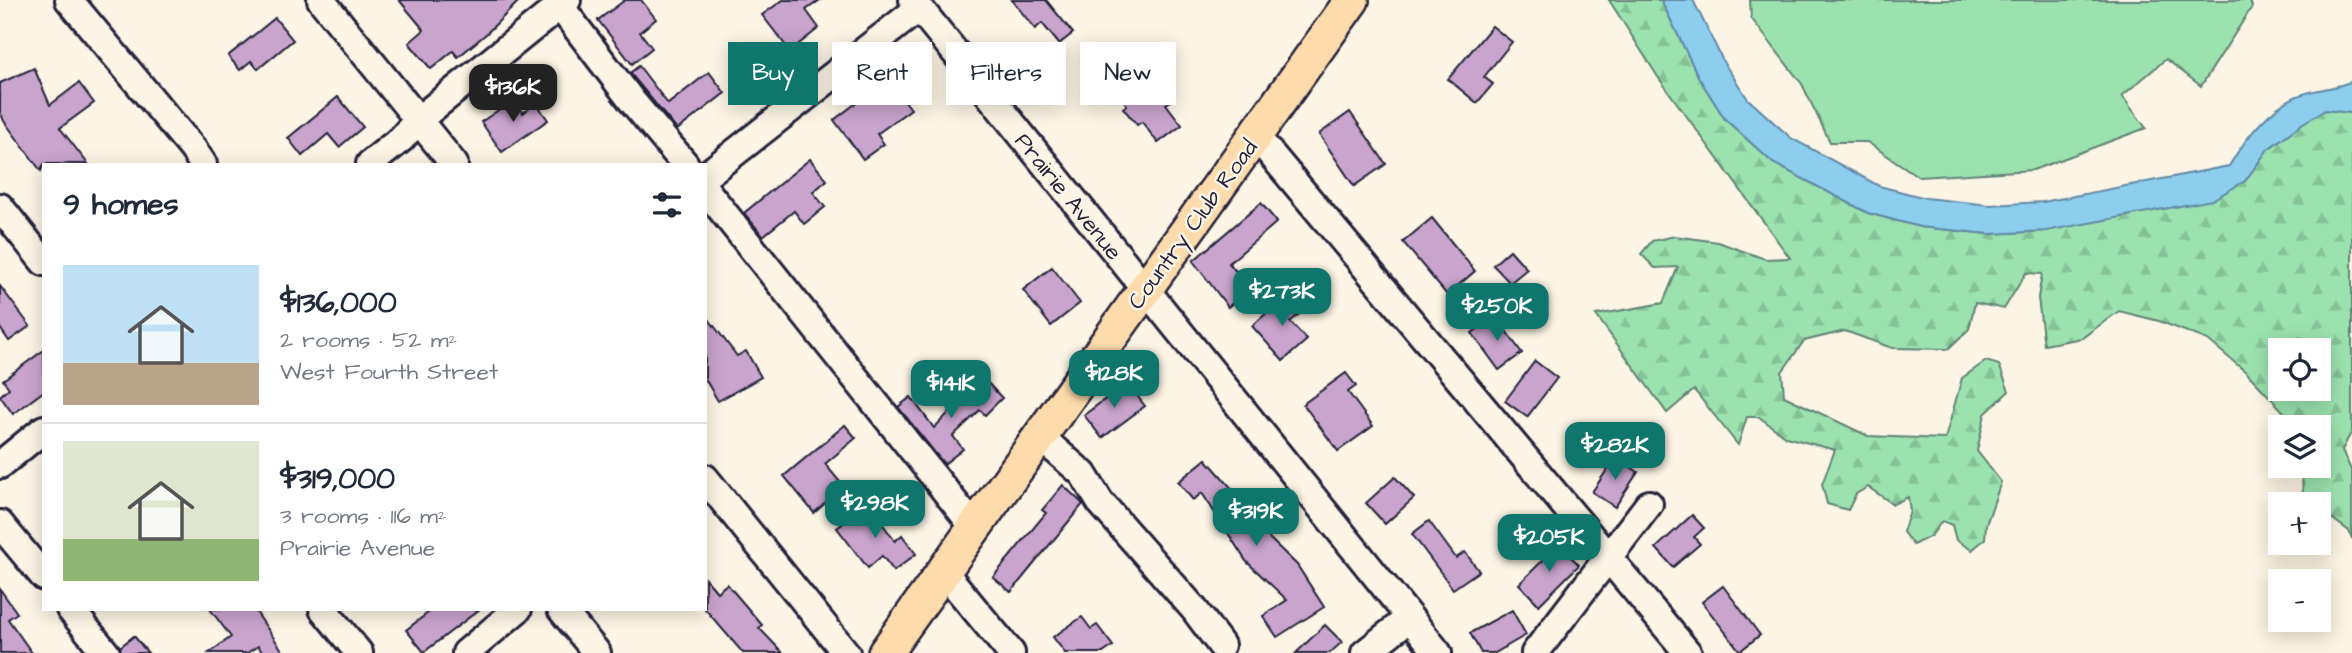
<!DOCTYPE html>
<html lang="en">
<head>
<meta charset="utf-8">
<style>
  body { margin:0; font-family:"Architects Daughter",sans-serif; background:#f6f6f7; color:#1f2937; height:100vh; display:flex; flex-direction:column; font-size:26px; white-space:nowrap }
  * { box-sizing:border-box; margin:0 }
  p { font-size:23px; color:#747a83 }
  .icon { flex:none; width:38px; height:38px; fill:none; stroke:currentColor; stroke-width:2; stroke-linecap:round; stroke-linejoin:round }
  .map { position:relative; flex:1; overflow:hidden }
  .drawer { position:absolute; left:42px; top:163px; width:665px; height:448px; display:flex; flex-direction:column; background:#fff; border-radius:0px; box-shadow:0 4px 18px #0003 }
  .drawer>* { flex:none }
  .banner { position:absolute; left:728px; top:42px; width:665px; height:63px; display:flex; gap:14px }
  .controls { position:absolute; left:2268px; top:338px; display:grid; gap:14px }
  .controls a { display:grid; place-items:center; width:63px; height:63px; border-radius:0px; background:#fff; box-shadow:0 4px 18px #0003; font-size:35px }
  .price { position:absolute; translate:-50% -60px; padding:0 16px; border-radius:14px; background:#0f766e; color:#fff; font-size:23px; line-height:46px; filter:drop-shadow(0 2px 4px #0008) }
  .price::after { content:''; position:absolute; left:50%; top:42px; width:21px; height:16px; margin-left:-10px; background:inherit; clip-path:polygon(0 0,100% 0,50% 100%) }
  .price.selected { background:#222; color:#fff }
  ul { padding:0; list-style:none }
  li { display:flex; align-items:center; gap:21px; height:175px; padding:0 21px }
  li+li { border-top:2px solid #e0e1e3 }
  li span { display:grid; place-items:center; flex:none; width:196px; height:140px; border-radius:0px; color:#555 }
  li>.icon { margin-inline-start:auto }
  span .icon { width:84px; height:84px; fill:#fffc; stroke-width:1 }
  li b { font-size:30px }
  h2 { display:flex; justify-content:space-between; align-items:center; height:84px; padding:0 21px; font-size:30px }
  .chip { padding:0 24px; border-radius:0px; background:#fff; box-shadow:0 4px 18px #0003; font-size:24px; line-height:63px }
  .chip.selected { background:#0f766e; color:#fff }
  .map>svg:first-child { display:block }
</style>
</head>
<body>
<div class="map">
<svg width="2352" height="653" viewBox="0 0 2352 653">
  <defs>
    <pattern id="forest-firs" width="22" height="20" patternUnits="userSpaceOnUse" patternTransform="scale(1.75)"><rect width="22" height="20" fill="#9ce2ae"/><path d="M5 1l3.5 6h-7zM16 11l3.5 6h-7z" fill="#86c297"/></pattern>
  </defs>
  <rect width="100%" height="100%" fill="#fcf5e5"/>
  <filter id="ink" filterUnits="userSpaceOnUse"><feTurbulence type="fractalNoise" baseFrequency=".0143" numOctaves="2"/><feDisplacementMap in="SourceGraphic" scale="14" xChannelSelector="R" yChannelSelector="G"/><feConvolveMatrix kernelMatrix="1 2 1 2 8 2 1 2 1" color-interpolation-filters="sRGB"/></filter>
  <g filter="url(#ink)">
    <polygon fill="#9ce2ae" stroke="#5f8274" stroke-width="2" points="1750,0 2250,0 2252,7 2201,86 2166,59 2122,96 2146,128 2033,170 1919,177 1867,142 1830,142 1802,84 1751,18"/>
    <path fill="url(#forest-firs)" stroke="#5f8274" stroke-width="2" fill-rule="evenodd" d="M 1609,0 L 1661,0 L 1699,78 L 1725,119 L 1773,163 L 1868,213 L 1920,227 L 1989,234 L 2046,231 L 2153,209 L 2245,181 L 2268,149 L 2303,123 L 2325,110 L 2352,113 L 2352,431 L 2342,450 L 2352,472 L 2352,539 L 2349,531 L 2319,509 L 2319,504 L 2312,504 L 2303,497 L 2302,473 L 2304,466 L 2319,466 L 2319,427 L 2298,427 L 2247,373 L 2208,340 L 2159,321 L 2119,311 L 2082,338 L 2044,345 L 2038,298 L 2042,274 L 2026,273 L 2004,309 L 1975,303 L 1969,329 L 1948,349 L 1892,348 L 1845,331 L 1804,341 L 1782,372 L 1784,396 L 1868,436 L 1945,439 L 1962,378 L 1986,361 L 1999,365 L 2009,391 L 1985,414 L 1977,451 L 2001,482 L 1986,525 L 1985,539 L 1972,550 L 1956,540 L 1952,525 L 1942,521 L 1931,536 L 1913,545 L 1903,532 L 1910,511 L 1908,497 L 1893,504 L 1868,487 L 1856,494 L 1848,510 L 1827,504 L 1822,484 L 1835,450 L 1786,437 L 1759,417 L 1747,417 L 1738,445 L 1694,390 L 1667,413 L 1596,315 L 1663,303 L 1678,267 L 1655,268 L 1641,254 L 1652,241 L 1675,236 L 1718,242 L 1765,259 L 1790,258 L 1658,77 ZM 2280,350 L 2319,350 L 2319,388 L 2280,388 Z"/>
    <path fill="#8dceee" stroke="#6289a6" stroke-width="2" d="M 1661,0 L 1693,0 L 1724,63 L 1748,99 L 1791,138 L 1879,186 L 1926,198 L 1990,205 L 2043,202 L 2229,166 C 2244,141 2267,111 2293,98 C 2312,88 2334,90 2352,81 L 2352,113 L 2325,110 L 2303,123 L 2268,149 L 2245,181 L 2212,200 L 2046,231 L 1989,234 L 1920,227 L 1868,213 L 1773,163 L 1725,119 L 1699,78 Z"/>
    <g fill="#c9a4cd" stroke="#22223b" stroke-width="2">
      <polygon points="399,0 520,0 486,34 458,57 453,51 431,69 409,43 424,30"/>
      <polygon points="625,0 641,0 656,19 640,32 652,48 632,64 598,20"/>
      <polygon points="783,0 820,0 806,10 819,28 790,51 762,15"/>
      <polygon points="1012,0 1046,0 1073,33 1059,44 1042,23 1035,29"/>
      <polygon points="275,18 293,40 258,69 251,61 240,70 228,56"/>
      <polygon points="1492,26 1512,42 1484,77 1493,84 1477,103 1448,79"/>
      <polygon points="1124,63 1135,78 1146,69 1171,101 1166,104 1182,125 1158,143 1142,122 1137,125 1123,108 1127,105 1106,78"/>
      <polygon points="639,66 668,104 709,72 725,93 677,130 630,73"/>
      <polygon points="34,68 50,105 79,83 94,103 60,128 88,164 44,164 41,171 4,121 0,111 0,83"/>
      <polygon points="888,79 911,109 877,134 884,144 863,159 834,120"/>
      <polygon points="338,97 363,127 339,147 328,134 302,156 288,138"/>
      <polygon points="513,100 523,113 536,103 548,120 502,152 481,122"/>
      <polygon points="1350,112 1386,164 1354,186 1319,134"/>
      <polygon points="810,159 827,180 813,192 825,207 804,224 794,211 763,236 744,213"/>
      <polygon points="1261,203 1277,222 1229,263 1250,288 1228,307 1193,261"/>
      <polygon points="1432,218 1475,271 1447,295 1403,242"/>
      <polygon points="1510,250 1527,269 1510,283 1493,265"/>
      <polygon points="1052,267 1080,303 1051,326 1023,290"/>
      <polygon points="0,286 30,326 9,341 0,328"/>
      <polygon points="1289,293 1304,310 1290,322 1307,340 1283,361 1252,326"/>
      <polygon points="705,314 737,356 746,351 761,377 718,401 705,379"/>
      <polygon points="1495,316 1522,353 1499,370 1472,333"/>
      <polygon points="44,350 44,391 13,414 0,396 9,388 3,380"/>
      <polygon points="1535,361 1557,378 1527,417 1505,401"/>
      <polygon points="1346,373 1356,386 1348,392 1373,426 1338,451 1303,404"/>
      <polygon points="983,378 1002,398 985,415 980,410 953,436 963,449 944,464 898,407 911,397 934,428"/>
      <polygon points="1127,383 1145,406 1102,438 1084,415"/>
      <polygon points="845,425 856,438 825,464 844,487 814,513 784,476"/>
      <polygon points="1616,457 1638,472 1615,507 1592,492"/>
      <polygon points="1206,459 1234,491 1235,490 1262,531 1297,565 1324,607 1277,637 1263,616 1287,600 1246,561 1202,493 1193,500 1178,482"/>
      <polygon points="1395,477 1414,498 1385,524 1366,503"/>
      <polygon points="1063,485 1083,504 1011,592 993,577 1046,513 1042,510"/>
      <polygon points="868,504 895,541 902,535 916,554 894,571 882,556 868,568 837,528"/>
      <polygon points="1692,515 1704,528 1694,537 1700,544 1673,567 1656,548"/>
      <polygon points="1429,521 1456,558 1465,552 1479,571 1453,589 1412,534"/>
      <polygon points="1559,544 1579,565 1539,605 1519,584"/>
      <polygon points="705,578 717,592 727,584 762,625 759,628 783,653 743,653 705,609"/>
      <polygon points="1723,586 1760,635 1740,651 1702,602"/>
      <polygon points="0,589 17,613 8,619 32,653 0,653"/>
      <polygon points="210,609 254,609 284,653 263,653 258,646 247,653 209,653 231,637"/>
      <polygon points="433,609 480,609 424,652 406,630"/>
      <polygon points="1512,610 1526,635 1495,653 1481,653 1470,633"/>
      <polygon points="1082,617 1091,629 1097,625 1113,646 1103,653 1065,653 1053,637"/>
      <polygon points="1325,625 1342,642 1330,653 1296,653"/>
      <polygon points="134,636 148,653 121,653 120,647"/>
    </g>
    <g fill="none" stroke-linecap="round" stroke-linejoin="round">
      <defs>
        <g id="minor">
          <polyline points="69,0 193,149 203,164"/>
          <polyline points="321,0 454,164"/>
          <polyline points="913,0 1438,653"/>
          <polyline points="560,6 632,101 685,164"/>
          <polyline points="1256,136 1688,653"/>
          <polyline points="370,164 401,139 418,120 567,0"/>
          <polyline points="705,176 919,8"/>
          <polyline points="705,189 974,527"/>
          <polyline points="0,207 44,262"/>
          <polyline points="1039,436 1083,474 1100,502 1194,609 1221,645"/>
          <polyline points="0,465 44,429"/>
          <polyline points="705,478 846,653"/>
          <polyline points="0,524 44,577"/>
          <polyline points="944,572 1011,653"/>
          <polyline points="70,609 106,653"/>
          <polyline points="323,609 359,653"/>
          <polyline points="561,609 597,653"/>
          <polyline points="466,653 518,609"/>
          <polyline points="1365,653 1409,618"/>
          <polyline points="1535,653 1649,504"/>
        </g>
        <polyline id="major" points="885,653 1352,0"/>
      </defs>
      <use href="#minor" stroke="#22223b" stroke-width="32"/>
      <use href="#major" stroke="#22223b" stroke-width="38"/>
      <use href="#minor" stroke="#fcf5e5" stroke-width="26"/>
      <use href="#major" stroke="#fedbac" stroke-width="33"/>
    </g>
  </g>
  <g text-anchor="middle" stroke-width="5" stroke-linejoin="round" paint-order="stroke">
    <g font-size="23" fill="#22223b" stroke="#fcf5e5">
      <text transform="translate(1069 196) rotate(51)" y="8">Prairie Avenue</text>
      <text transform="translate(1192 224) rotate(-54)" y="8">Country Club Road</text>
    </g>
  </g>
</svg>
<div class="controls">
<a><svg class="icon" aria-label="locate" viewBox="0 0 24 24"><circle cx="12" cy="12" r="6"/><path d="M12 2v4M12 18v4M2 12h4M18 12h4"/></svg></a>
<a><svg class="icon" aria-label="layers" viewBox="0 0 24 24"><path d="M12 4l9 5-9 5-9-5zM3 14l9 5 9-5"/></svg></a>
<a>+</a>
<a>−</a>
</div>
<b class="price selected" style="left:513px;top:124px">$136K</b>
<b class="price" style="left:1282px;top:328px">$273K</b>
<b class="price" style="left:1497px;top:343px">$250K</b>
<b class="price" style="left:1114px;top:410px">$128K</b>
<b class="price" style="left:951px;top:420px">$141K</b>
<b class="price" style="left:1615px;top:482px">$282K</b>
<b class="price" style="left:875px;top:540px">$298K</b>
<b class="price" style="left:1256px;top:548px">$319K</b>
<b class="price" style="left:1549px;top:574px">$205K</b>
<div class="banner">
<a class="chip selected">Buy</a>
<a class="chip">Rent</a>
<a class="chip">Filters</a>
<a class="chip">New</a>
</div>
<section class="drawer">
<h2>9 homes<svg class="icon" aria-label="filters" viewBox="0 0 24 24"><path d="M4 7h16M4 17h16"/><circle cx="9" cy="7" r="2"/><circle cx="15" cy="17" r="2"/></svg></h2>
<ul>
<li><span style="background:linear-gradient(#bfe0f5 70%,#b9a48a 0)"><svg class="icon" aria-label="home" viewBox="0 0 24 24"><path d="M3 11l9-7 9 7M6 9v11h12V9"/></svg></span><div><b>$136,000</b><p>2 rooms · 52 m²</p><p>West Fourth Street</p></div></li>
<li><span style="background:linear-gradient(#dfe7d0 70%,#8fb573 0)"><svg class="icon" aria-label="home" viewBox="0 0 24 24"><path d="M3 11l9-7 9 7M6 9v11h12V9"/></svg></span><div><b>$319,000</b><p>3 rooms · 116 m²</p><p>Prairie Avenue</p></div></li>
</ul>
</section>
</div>
</body>
</html>
